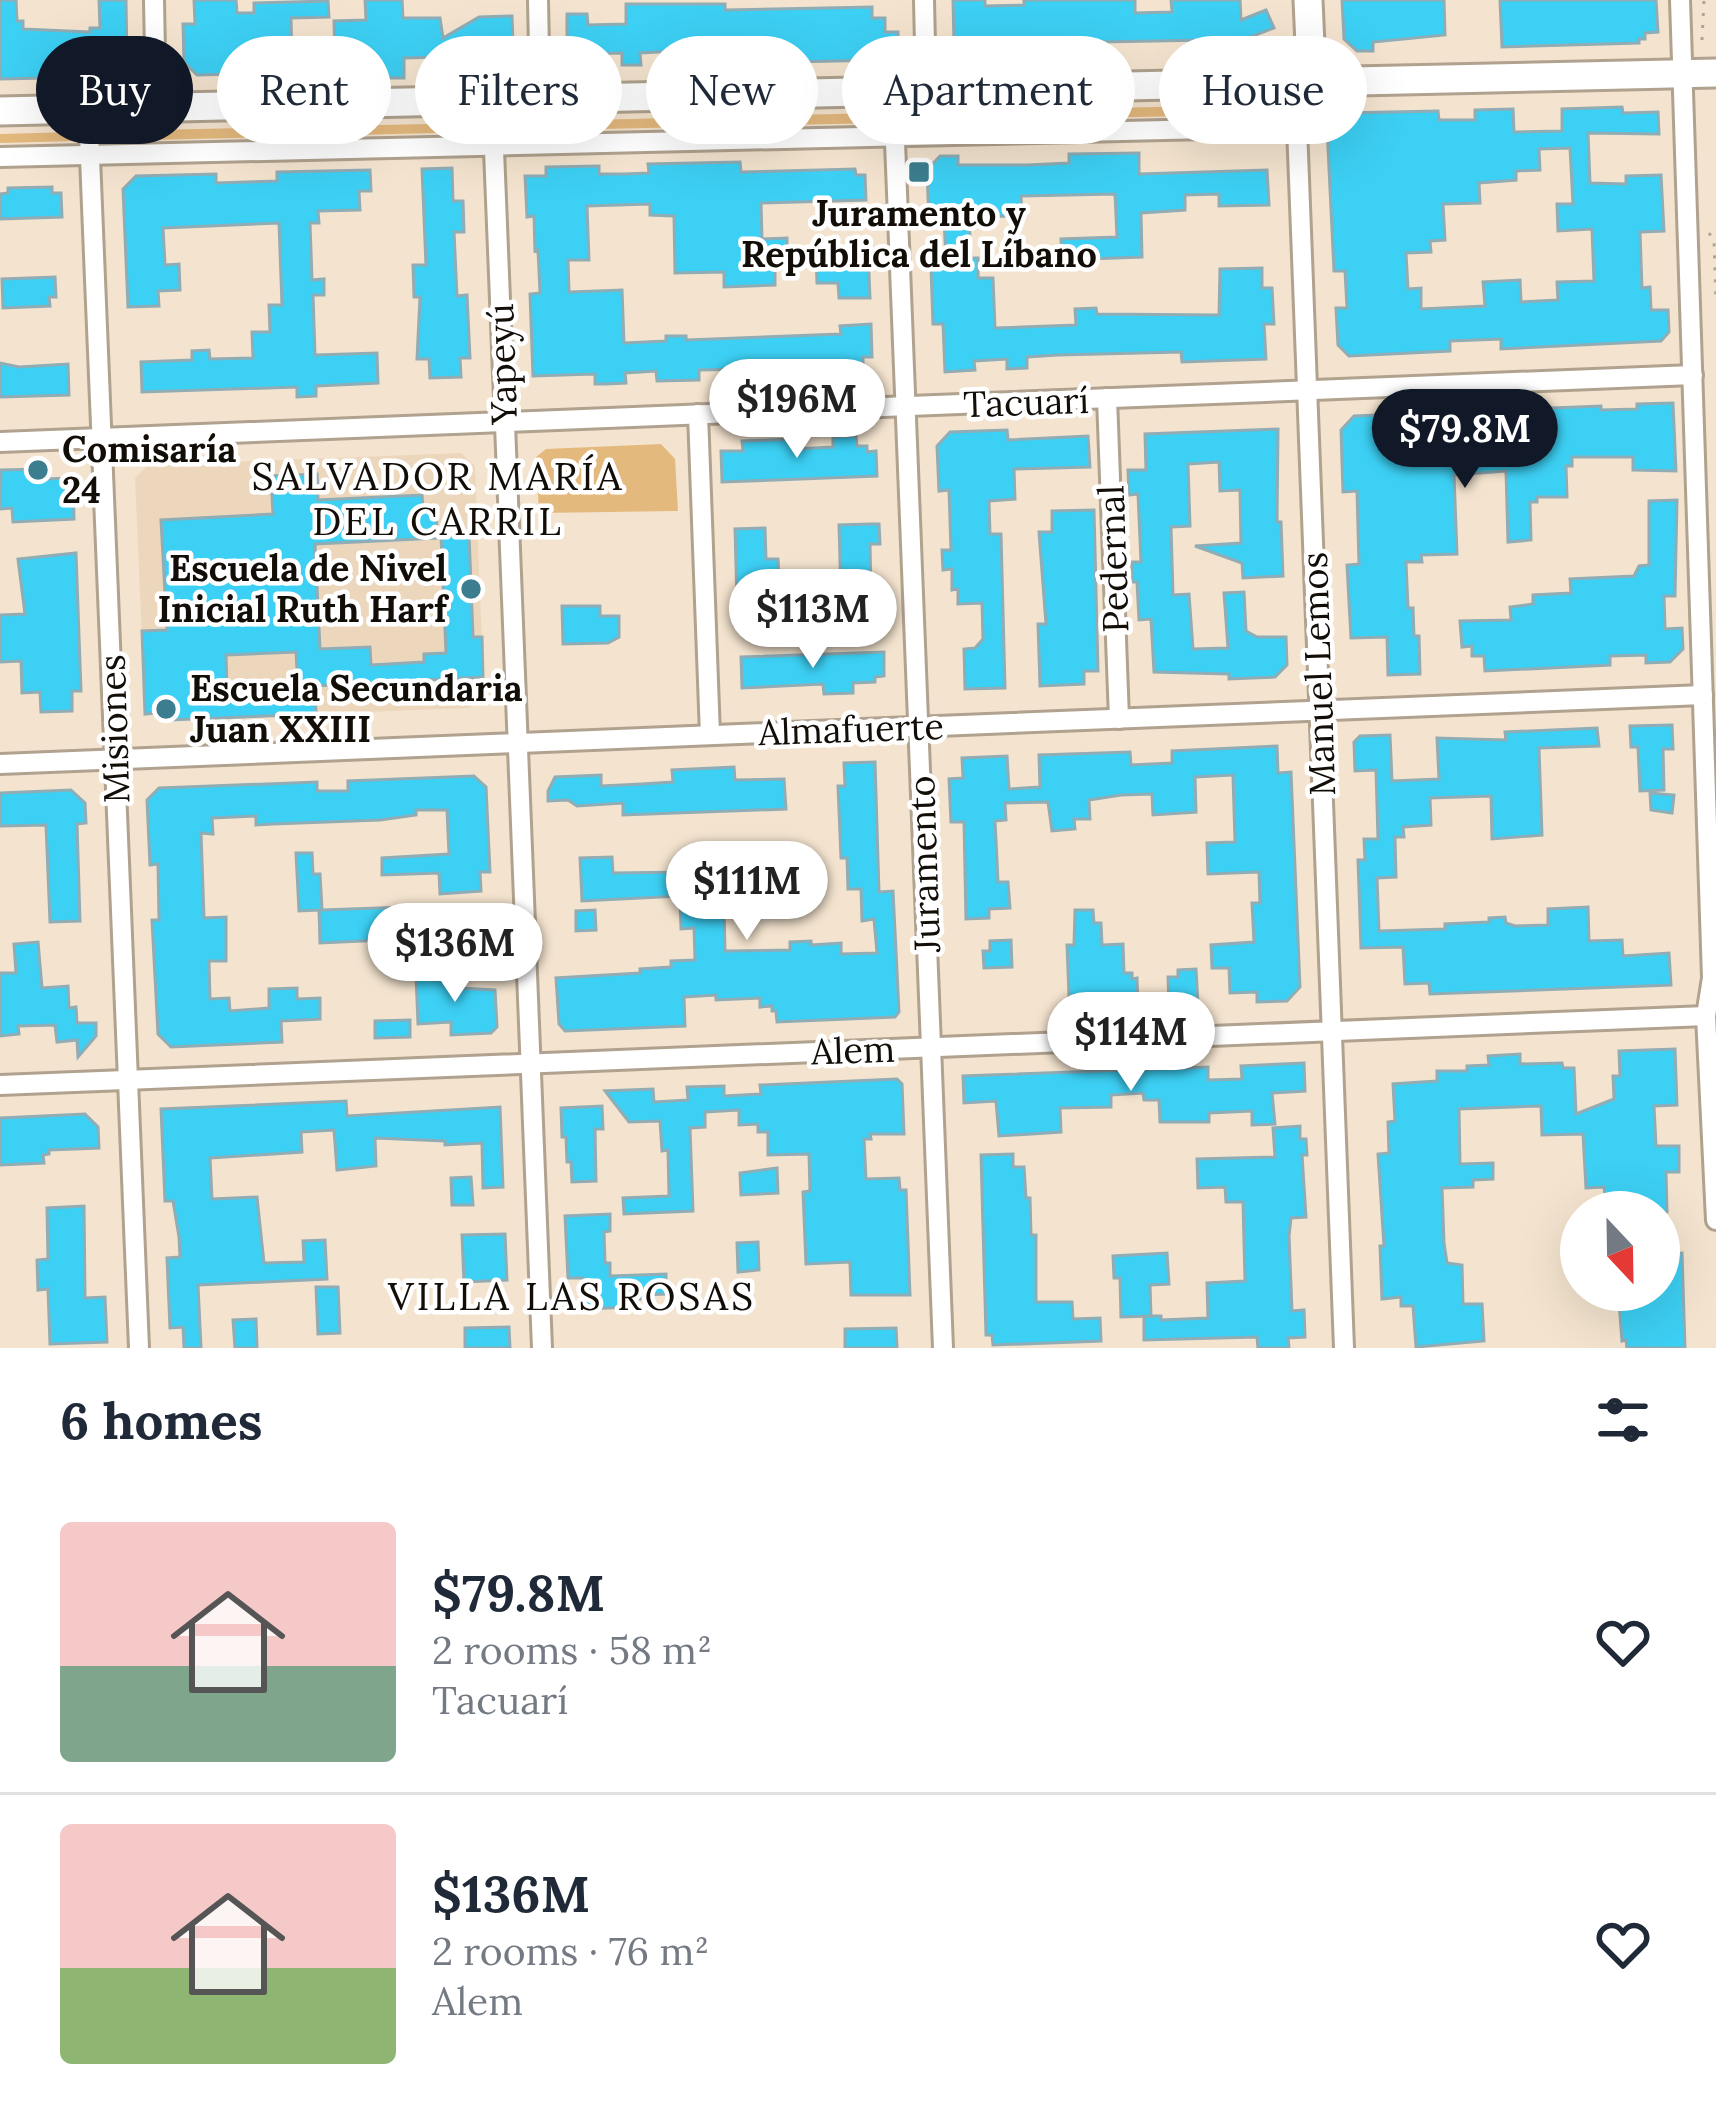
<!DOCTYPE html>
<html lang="en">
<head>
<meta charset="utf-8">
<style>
  body { margin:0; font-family:Lora,serif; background:#f2f2f3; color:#1f2937; height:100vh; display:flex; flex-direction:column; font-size:45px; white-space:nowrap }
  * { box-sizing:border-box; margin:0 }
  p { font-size:39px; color:#747a83 }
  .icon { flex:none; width:66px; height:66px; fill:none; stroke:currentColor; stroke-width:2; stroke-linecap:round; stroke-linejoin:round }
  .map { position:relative; height:1348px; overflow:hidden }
  .side { display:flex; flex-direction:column; background:#fff; flex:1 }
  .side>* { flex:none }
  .hud { position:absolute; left:36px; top:36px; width:1644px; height:108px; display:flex; gap:24px }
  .needle { width:78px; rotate:158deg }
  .fabs { position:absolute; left:1560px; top:1191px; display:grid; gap:24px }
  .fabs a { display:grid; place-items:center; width:120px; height:120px; border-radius:50%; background:#fff; box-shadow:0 12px 48px #0002; font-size:60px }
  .price { position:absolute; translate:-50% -102px; padding:0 27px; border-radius:42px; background:#fff; color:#222; font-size:39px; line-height:78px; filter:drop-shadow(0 3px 6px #0008) }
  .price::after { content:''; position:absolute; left:50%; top:72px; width:36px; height:27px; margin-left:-18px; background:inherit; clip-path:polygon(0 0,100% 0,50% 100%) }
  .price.current { background:#111827; color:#fff }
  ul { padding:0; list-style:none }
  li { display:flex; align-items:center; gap:36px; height:300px; padding:0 60px }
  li+li { border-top:3px solid #e0e1e3 }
  li span { display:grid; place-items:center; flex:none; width:336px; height:240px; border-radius:12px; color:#555 }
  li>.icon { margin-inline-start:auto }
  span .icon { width:144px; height:144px; fill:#fffc; stroke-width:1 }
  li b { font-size:51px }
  h2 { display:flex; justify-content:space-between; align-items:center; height:144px; padding:0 60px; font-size:51px }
  .pill { padding:0 42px; border-radius:54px; background:#fff; box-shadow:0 12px 48px #0002; font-size:42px; line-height:108px }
  .pill.current { background:#111827; color:#fff }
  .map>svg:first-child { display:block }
</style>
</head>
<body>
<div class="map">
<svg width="1716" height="1348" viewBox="0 0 1716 1348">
  <rect width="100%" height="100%" fill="#f4e4cf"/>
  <polygon fill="#ecd7bc" points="461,453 475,466 484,693 469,708 158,720 145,708 135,478 148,465"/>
  <g fill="#e4b97d">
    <polygon points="1276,104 1277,114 912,122 910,117 912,113"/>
    <polygon points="879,113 879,123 507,131 505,128 507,122"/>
    <polygon points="476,123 477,132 108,141 106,137 108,131"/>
    <polygon points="73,132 73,141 0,143 0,134"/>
    <polygon points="661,444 675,459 678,511 539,513 536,457 546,449"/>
  </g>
  <g fill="#3cd0f4" stroke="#90acb4" stroke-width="3" fill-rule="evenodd">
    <polygon points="0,0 16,0 17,21 23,21 23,29 90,32 90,28 100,28 99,0 126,0 127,63 91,68 91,77 0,79"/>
    <polygon points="194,0 236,0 237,13 254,13 254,3 328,1 329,17 291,18 292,62 301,61 302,82 277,83 277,73 197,75 184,62 183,24 195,24"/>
    <polygon points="365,0 402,0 403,18 440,18 443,38 479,17 512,16 513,44 472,57 472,78 442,79 442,57 404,58 404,78 378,78 373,59 335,60 334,21 366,20"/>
    <polygon points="953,0 985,0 985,6 1024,5 1024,0 1135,0 1135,13 1172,12 1171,0 1240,0 1241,20 1266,10 1274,28 1242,40 1247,52 1228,53 1229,61 1212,61 1209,40 1099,42 1099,55 994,58 994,45 954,43"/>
    <polygon points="1342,0 1444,0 1445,35 1373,42 1373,51 1357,51 1344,39"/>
    <polygon points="1500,0 1656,0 1658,32 1645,33 1645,39 1639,39 1639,43 1502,47"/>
    <polygon points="626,4 725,4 725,10 872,7 872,18 885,18 885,32 898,32 898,47 885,60 678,64 678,52 658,52 640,53 641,65 622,65 622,53 567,54 567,14 587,14 588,25 626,24"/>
    <path d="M 1622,107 L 1623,113 L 1658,112 L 1659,134 L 1588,133 L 1590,183 L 1626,184 L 1626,176 L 1661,175 L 1664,231 L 1640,232 L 1642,288 L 1650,287 L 1651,310 L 1668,310 L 1669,332 L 1661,341 L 1501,349 L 1501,339 L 1450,341 L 1450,351 L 1349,356 L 1338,345 L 1336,308 L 1347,308 L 1345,271 L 1334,271 L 1327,127 L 1341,113 L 1438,111 L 1439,120 L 1475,120 L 1475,110 L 1513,109 L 1514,132 L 1562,131 L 1562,109 ZM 1570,148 L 1573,204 L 1557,204 L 1558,231 L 1592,229 L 1594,281 L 1557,282 L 1558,300 L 1521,302 L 1520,280 L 1483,282 L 1485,306 L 1421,309 L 1421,288 L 1408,289 L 1406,253 L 1431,252 L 1430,241 L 1445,240 L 1443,204 L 1480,203 L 1479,183 L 1516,180 L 1516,171 L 1540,170 L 1539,149 Z"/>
    <polygon points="1139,153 1139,174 1267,170 1269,205 1219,206 1219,194 1185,195 1185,210 1141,213 1142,257 1062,260 1061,239 1117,237 1115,194 1021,196 1022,216 969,217 971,258 978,258 978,278 993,278 995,328 1076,325 1075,309 1096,308 1097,314 1219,315 1220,269 1262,268 1262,288 1272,288 1274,324 1264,324 1266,359 1182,362 1181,352 1058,355 1027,357 1027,368 1007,369 1007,359 974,361 975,370 945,372 943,324 933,324 931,268 941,268 941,257 946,257 944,221 929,222 927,170 940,156 958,156 958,165 1027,165 1069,163 1069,154"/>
    <polygon points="740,162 741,172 855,169 856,175 865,175 866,200 761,203 762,239 787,238 787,254 775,254 775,285 724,287 724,272 675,273 674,216 650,215 650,204 587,206 589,260 568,260 569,292 622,290 624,343 666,341 666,336 686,336 686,340 841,334 840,326 871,324 872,357 863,357 863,364 811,368 699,370 699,380 657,381 656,371 625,373 626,383 605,384 595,384 595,374 533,376 530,294 540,293 538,250 535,251 534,216 527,217 525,176 546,176 546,167 599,166 599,174 624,174 649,173 648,164"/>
    <polygon points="452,168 453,201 463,201 464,232 454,232 457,296 467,295 470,358 460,358 461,377 430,378 429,359 417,359 420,297 414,297 413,265 426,265 422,169"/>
    <polygon points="370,170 371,191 359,191 360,210 318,211 319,223 310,223 312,280 324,279 324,295 313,295 315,355 377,353 378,383 316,386 316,396 297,397 297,387 142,392 141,362 192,360 192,351 209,350 210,359 253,358 252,332 270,332 269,305 282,305 279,223 163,228 165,265 179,264 180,290 158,291 159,306 128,307 123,189 136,176 216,174 216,183 247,182 277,181 277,172"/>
    <polygon points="52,187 52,193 61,193 62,217 0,219 0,194 8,193 8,188"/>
    <polygon points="868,251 870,298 839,298 838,283 817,283 816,253"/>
    <polygon points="55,277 56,297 49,297 50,306 3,308 2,279"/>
    <polygon points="0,363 19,367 68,364 69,395 0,397"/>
    <polygon points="1673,403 1676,471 1633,470 1633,457 1572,457 1572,466 1566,466 1567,497 1537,497 1537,502 1530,502 1531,540 1508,542 1506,471 1454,475 1457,554 1421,555 1422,562 1406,562 1408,608 1413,608 1414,636 1419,636 1420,674 1388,675 1387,637 1351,638 1347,565 1359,564 1357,491 1343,492 1341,430 1354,416 1451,412 1451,424 1527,417 1527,409 1601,406 1601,410 1637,409 1637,404"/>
    <polygon points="1278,429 1277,522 1281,522 1283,576 1243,578 1242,563 1195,546 1241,543 1240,490 1220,491 1219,462 1188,464 1190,526 1171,527 1173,595 1189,594 1193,649 1228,648 1224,593 1244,592 1246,631 1257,637 1286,637 1287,665 1275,677 1229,679 1229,674 1154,672 1151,619 1139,620 1137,582 1132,582 1132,562 1141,562 1138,494 1129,495 1128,470 1146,470 1145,434"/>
    <polygon points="1007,430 1008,440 1088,436 1090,467 1014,469 1015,499 989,501 990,534 1001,534 1005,688 965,689 964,649 975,648 983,639 982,603 958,604 958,589 952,590 952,569 943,570 942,550 951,550 949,490 939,491 937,446 950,432"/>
    <polygon points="856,436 857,446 867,446 867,452 876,451 877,476 722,482 721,451 743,451 742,441 794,439 794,449 833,447 833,437"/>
    <polygon points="43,469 44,479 73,478 74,519 13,522 12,508 0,509 1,470"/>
    <path d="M 317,474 L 318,500 L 422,495 L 423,507 L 436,506 L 437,538 L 315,544 L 320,649 L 370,647 L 371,665 L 424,662 L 424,654 L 446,653 L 441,535 L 469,534 L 473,637 L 482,637 L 483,677 L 315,686 L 316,714 L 169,720 L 168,712 L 145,714 L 142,631 L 167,630 L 161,520 L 273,514 L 271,476 ZM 296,652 L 298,687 L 227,690 L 226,655 Z"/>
    <polygon points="1677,500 1675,596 1664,596 1665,629 1682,628 1683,649 1670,662 1646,663 1646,655 1610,656 1610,665 1485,671 1484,656 1472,656 1472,646 1462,647 1460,621 1511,620 1510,607 1533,604 1533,595 1571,593 1570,579 1634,576 1639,566 1649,565 1649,501"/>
    <polygon points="1094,510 1098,671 1084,671 1084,684 1040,686 1038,624 1046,624 1039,532 1052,532 1052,511"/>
    <polygon points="869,524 879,524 880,544 870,544 871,596 841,597 839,525"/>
    <polygon points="765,528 766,559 778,559 779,579 804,578 803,608 746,611 745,600 737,600 735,529"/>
    <polygon points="76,553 81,691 72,691 72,711 41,712 40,692 22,693 21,661 0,662 0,615 25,614 18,559"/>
    <polygon points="562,606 600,606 600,616 619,616 619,637 608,643 563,644"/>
    <polygon points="884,652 884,676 875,677 875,682 853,683 853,693 824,694 823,684 742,688 741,657"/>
    <polygon points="1672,725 1673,749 1663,749 1664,790 1640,791 1638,747 1631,747 1630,726"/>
    <polygon points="1597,728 1599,746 1539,748 1542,835 1492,839 1491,796 1430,798 1431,825 1403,827 1404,837 1395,837 1396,877 1377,878 1379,931 1445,929 1445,924 1489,922 1489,918 1505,917 1506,923 1515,926 1548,925 1548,909 1588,907 1589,941 1622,940 1623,956 1669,953 1671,985 1430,994 1429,983 1405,984 1403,947 1361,948 1358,860 1365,860 1364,839 1378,839 1376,770 1355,771 1354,742 1360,736 1390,735 1392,781 1439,779 1437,738 1506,740 1505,732"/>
    <polygon points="1277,746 1278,773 1291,772 1300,987 1287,1001 1257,1002 1257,992 1230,993 1229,968 1212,968 1211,945 1254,942 1252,903 1260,903 1259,872 1208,874 1207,843 1235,842 1233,775 1195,777 1196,812 1153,815 1152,794 1121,795 1089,800 1090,819 1074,819 1075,829 1052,831 1048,802 1005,803 1006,820 995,821 996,840 998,882 1008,882 1010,908 989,909 989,918 966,919 964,822 951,822 949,779 963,778 962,758 1007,756 1009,789 1040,787 1039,755 1130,752 1131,765 1172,763 1172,751"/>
    <polygon points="875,762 879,892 893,891 899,1012 895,1017 777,1022 776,1011 772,1011 772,1006 760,1007 760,998 716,1000 716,995 684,997 685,1026 565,1031 559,1024 556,978 640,973 640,969 671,967 671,961 695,960 694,928 681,929 680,896 582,901 580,858 612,857 613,873 690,872 690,878 751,870 751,875 761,875 762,893 749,893 750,907 724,908 725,951 790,950 790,942 811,941 811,945 841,943 841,954 877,953 874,919 862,921 861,889 848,889 847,858 841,858 838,786 845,786 844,763"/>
    <polygon points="734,767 735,780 784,779 786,809 623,815 623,803 577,806 568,800 548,801 548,791 555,777 601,775 601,786 642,784 673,782 672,770"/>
    <polygon points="474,776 486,787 490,872 480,872 481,891 440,894 439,873 382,875 382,858 449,854 447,810 416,810 416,815 380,820 273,824 256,825 256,816 212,818 213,834 201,833 204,918 226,917 226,961 209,961 210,999 229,998 230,1011 269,1008 269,989 297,988 297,999 320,998 320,1019 281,1021 282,1042 171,1047 158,1034 152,920 159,920 158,864 150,865 147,800 159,788 317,782 317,791 348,791 348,781"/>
    <polygon points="71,790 85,803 86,823 77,824 80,921 50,922 46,825 0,826 0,793"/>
    <polygon points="1650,793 1674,795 1672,813 1651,810"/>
    <polygon points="296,853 312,853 313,874 320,874 322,910 404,907 406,939 320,943 319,910 299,911"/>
    <polygon points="595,910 596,930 576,931 576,911"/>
    <polygon points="1075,910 1093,910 1094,923 1101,923 1102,945 1123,944 1124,973 1132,973 1132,979 1137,978 1138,1007 1097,1008 1097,994 1069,996 1067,945 1074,945"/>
    <polygon points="1011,940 1012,967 984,968 983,951 990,951 990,941"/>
    <polygon points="38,942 42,988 68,986 69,1008 76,1007 77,1023 96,1023 96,1036 78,1057 77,1040 57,1042 55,1025 18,1026 19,1034 0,1036 0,973 16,973 14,944"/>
    <polygon points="1196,969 1198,1004 1169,1006 1168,977 1178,977 1178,970"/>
    <polygon points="458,974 459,988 495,990 497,1027 491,1033 451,1035 451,1022 418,1024 416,975"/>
    <polygon points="410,1020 410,1037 375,1038 375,1021"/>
    <polygon points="1675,1049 1677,1105 1654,1106 1656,1146 1679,1146 1679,1172 1666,1172 1667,1212 1607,1212 1604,1187 1586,1188 1583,1134 1542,1135 1541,1106 1459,1109 1460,1164 1493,1163 1493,1179 1473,1180 1473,1187 1442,1188 1444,1243 1447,1263 1462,1265 1463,1304 1482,1304 1484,1341 1416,1347 1413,1306 1401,1306 1401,1297 1382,1299 1380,1246 1384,1246 1378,1154 1389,1153 1388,1122 1395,1121 1393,1084 1437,1081 1437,1071 1467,1071 1467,1066 1489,1065 1488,1056 1520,1054 1520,1064 1562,1063 1563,1068 1574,1068 1576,1114 1614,1099 1613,1076 1620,1076 1619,1051"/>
    <polygon points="1304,1063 1305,1091 1272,1093 1275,1124 1252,1125 1252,1111 1209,1113 1209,1122 1160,1122 1159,1100 1144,1100 1143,1093 1111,1095 1111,1107 1060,1108 1061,1132 999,1136 996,1101 964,1103 963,1076 1208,1067 1208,1080 1242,1079 1241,1066"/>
    <polygon points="897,1079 902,1084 904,1134 870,1134 871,1139 864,1139 866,1179 899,1178 900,1190 906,1190 910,1295 851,1295 850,1262 806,1264 803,1192 810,1191 809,1154 768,1155 768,1132 758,1132 758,1124 739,1125 739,1110 705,1112 705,1127 690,1128 693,1211 624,1214 623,1198 669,1196 668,1150 662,1151 660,1121 629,1122 605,1091 653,1089 654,1102 688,1100 687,1087 724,1086 724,1096 761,1094 760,1085"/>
    <polygon points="346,1101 347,1116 500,1107 503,1187 483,1188 482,1143 445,1145 445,1141 375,1138 376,1166 337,1170 334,1130 301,1132 302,1152 210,1158 212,1199 257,1197 264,1263 304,1262 303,1241 325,1240 327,1279 198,1285 201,1348 184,1348 183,1327 170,1328 167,1258 180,1257 179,1237 173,1201 165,1201 161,1109"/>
    <polygon points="602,1106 603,1129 595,1129 596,1181 572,1182 571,1162 567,1162 566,1137 562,1137 561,1108"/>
    <polygon points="85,1114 98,1127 99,1148 49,1150 49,1154 43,1155 44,1163 0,1165 0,1118"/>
    <polygon points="1300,1126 1300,1139 1306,1139 1307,1155 1302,1155 1306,1217 1291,1218 1289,1236 1292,1311 1304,1310 1305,1337 1288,1338 1289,1348 1258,1348 1257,1337 1144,1340 1144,1316 1161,1316 1161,1320 1208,1318 1207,1283 1245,1281 1243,1202 1226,1202 1225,1187 1198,1188 1197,1159 1275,1157 1273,1128"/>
    <polygon points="1013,1154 1013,1167 1024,1167 1026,1198 1030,1198 1031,1235 1036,1235 1036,1302 1072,1302 1073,1319 1100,1318 1101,1341 993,1345 992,1335 986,1335 981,1155"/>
    <polygon points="777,1168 778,1193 741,1195 740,1173"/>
    <polygon points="471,1177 473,1205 452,1205 451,1178"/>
    <polygon points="84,1206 85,1298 105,1297 107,1342 50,1344 48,1289 38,1290 37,1260 48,1259 47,1208"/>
    <polygon points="610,1214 610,1231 604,1232 605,1263 610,1263 610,1276 666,1274 666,1294 640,1295 640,1299 630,1299 631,1307 585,1309 583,1278 568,1278 565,1216"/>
    <polygon points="505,1234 507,1280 464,1282 462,1235"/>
    <polygon points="758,1242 759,1270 738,1272 737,1243"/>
    <polygon points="1167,1253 1169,1284 1150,1285 1151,1316 1121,1317 1120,1278 1114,1278 1113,1256"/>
    <polygon points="1682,1253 1685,1348 1627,1348 1626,1340 1622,1341 1618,1290 1659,1290 1659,1254"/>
    <polygon points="316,1287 338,1287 340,1333 318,1334"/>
    <polygon points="256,1319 257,1348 235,1348 233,1320"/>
    <polygon points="509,1327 510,1348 465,1348 465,1328"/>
    <polygon points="896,1328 897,1348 845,1348 845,1329"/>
  </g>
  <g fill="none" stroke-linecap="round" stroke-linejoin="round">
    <defs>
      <g id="street">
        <polyline points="154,0 156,108"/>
        <polyline points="538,0 540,99"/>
        <polyline points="924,0 926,91"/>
        <polyline points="1680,0 1712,978 1706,1016 1716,1220"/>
        <polyline points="1304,83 1297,127 1344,1348"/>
        <polyline points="893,92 943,1348"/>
        <polyline points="492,100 542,1348"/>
        <polyline points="88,109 139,1348"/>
        <polyline points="0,157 1297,127"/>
        <polyline points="1107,398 1119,719"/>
        <polyline points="698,414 710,735"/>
        <polyline points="0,442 1693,375"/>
        <polyline points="0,764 1703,695"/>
        <polyline points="0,1085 1706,1016"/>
      </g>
      <g id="secondary">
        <polyline points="1304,83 1310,45 1308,0"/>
        <polyline points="0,111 1716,73"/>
      </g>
    </defs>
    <use href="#street" stroke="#b0a28e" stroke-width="24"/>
    <use href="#secondary" stroke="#b0a28e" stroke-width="33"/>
    <g stroke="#b0a393" stroke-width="3" stroke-dasharray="3 9" stroke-linecap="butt">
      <polyline points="1702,40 1704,0"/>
      <polyline points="1709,233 1714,240 1716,301"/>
    </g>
    <use href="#street" stroke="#fff" stroke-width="18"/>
    <use href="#secondary" stroke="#fff" stroke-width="27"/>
  </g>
  <g fill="#3c7e90" stroke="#fff" stroke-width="4.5">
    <rect x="907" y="160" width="24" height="24" rx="6"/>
    <circle cx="38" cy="470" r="12"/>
    <circle cx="471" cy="589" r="12"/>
    <circle cx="166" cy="709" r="12"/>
  </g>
  <g text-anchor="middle" stroke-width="9" stroke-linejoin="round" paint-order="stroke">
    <g font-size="36" font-weight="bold" fill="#120d07" stroke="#fff" text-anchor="start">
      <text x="919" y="226" text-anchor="middle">Juramento y<tspan x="919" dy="41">República del Líbano</tspan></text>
      <text x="62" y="462">Comisaría<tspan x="62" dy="41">24</tspan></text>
      <text x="447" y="581" text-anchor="end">Escuela de Nivel<tspan x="447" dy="41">Inicial Ruth Harf</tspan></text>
      <text x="190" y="701">Escuela Secundaria<tspan x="190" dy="41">Juan XXIII</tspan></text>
    </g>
    <g font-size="36" fill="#120d07" stroke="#fff">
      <text transform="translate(502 364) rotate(-92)" y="13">Yapeyú</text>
      <text transform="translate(1026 402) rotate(-2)" y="13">Tacuarí</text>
      <text transform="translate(1113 559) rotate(-92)" y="13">Pedernal</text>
      <text transform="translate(1318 674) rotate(-92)" y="13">Manuel Lemos</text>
      <text transform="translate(114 729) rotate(-92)" y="13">Misiones</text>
      <text transform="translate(851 729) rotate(-2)" y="13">Almafuerte</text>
      <text transform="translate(924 864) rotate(-92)" y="13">Juramento</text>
      <text transform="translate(853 1050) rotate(-2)" y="13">Alem</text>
    </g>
    <g font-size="39" letter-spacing="3" fill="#120d07" stroke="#fff">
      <text x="438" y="490">SALVADOR MARÍA<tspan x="438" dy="45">DEL CARRIL</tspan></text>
      <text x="572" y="1310">VILLA LAS ROSAS</text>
    </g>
  </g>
</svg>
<div class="fabs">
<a><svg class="needle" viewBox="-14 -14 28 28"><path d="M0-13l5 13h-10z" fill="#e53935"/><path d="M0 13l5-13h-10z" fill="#747a83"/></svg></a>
</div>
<b class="price" style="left:797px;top:461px">$196M</b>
<b class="price current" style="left:1465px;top:491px">$79.8M</b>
<b class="price" style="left:813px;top:671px">$113M</b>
<b class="price" style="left:747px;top:943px">$111M</b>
<b class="price" style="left:455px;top:1005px">$136M</b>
<b class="price" style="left:1131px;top:1094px">$114M</b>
<div class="hud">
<a class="pill current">Buy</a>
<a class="pill">Rent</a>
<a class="pill">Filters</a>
<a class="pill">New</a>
<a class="pill">Apartment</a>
<a class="pill">House</a>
</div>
</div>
<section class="side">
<h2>6 homes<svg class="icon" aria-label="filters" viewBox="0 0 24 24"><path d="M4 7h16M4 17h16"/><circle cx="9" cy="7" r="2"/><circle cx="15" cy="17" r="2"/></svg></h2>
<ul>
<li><span style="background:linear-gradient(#f6c9c9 60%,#7fa58c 0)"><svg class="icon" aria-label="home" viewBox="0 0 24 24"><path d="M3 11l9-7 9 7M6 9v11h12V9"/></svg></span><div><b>$79.8M</b><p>2 rooms · 58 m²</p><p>Tacuarí</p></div><svg class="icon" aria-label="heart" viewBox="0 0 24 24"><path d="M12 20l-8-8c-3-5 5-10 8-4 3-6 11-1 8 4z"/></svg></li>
<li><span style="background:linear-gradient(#f6c9c9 60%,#8fb573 0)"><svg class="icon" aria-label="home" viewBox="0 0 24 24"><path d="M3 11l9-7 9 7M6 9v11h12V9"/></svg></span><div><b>$136M</b><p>2 rooms · 76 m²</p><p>Alem</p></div><svg class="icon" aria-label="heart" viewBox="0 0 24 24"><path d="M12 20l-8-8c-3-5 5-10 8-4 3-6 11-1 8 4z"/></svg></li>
</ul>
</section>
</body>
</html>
